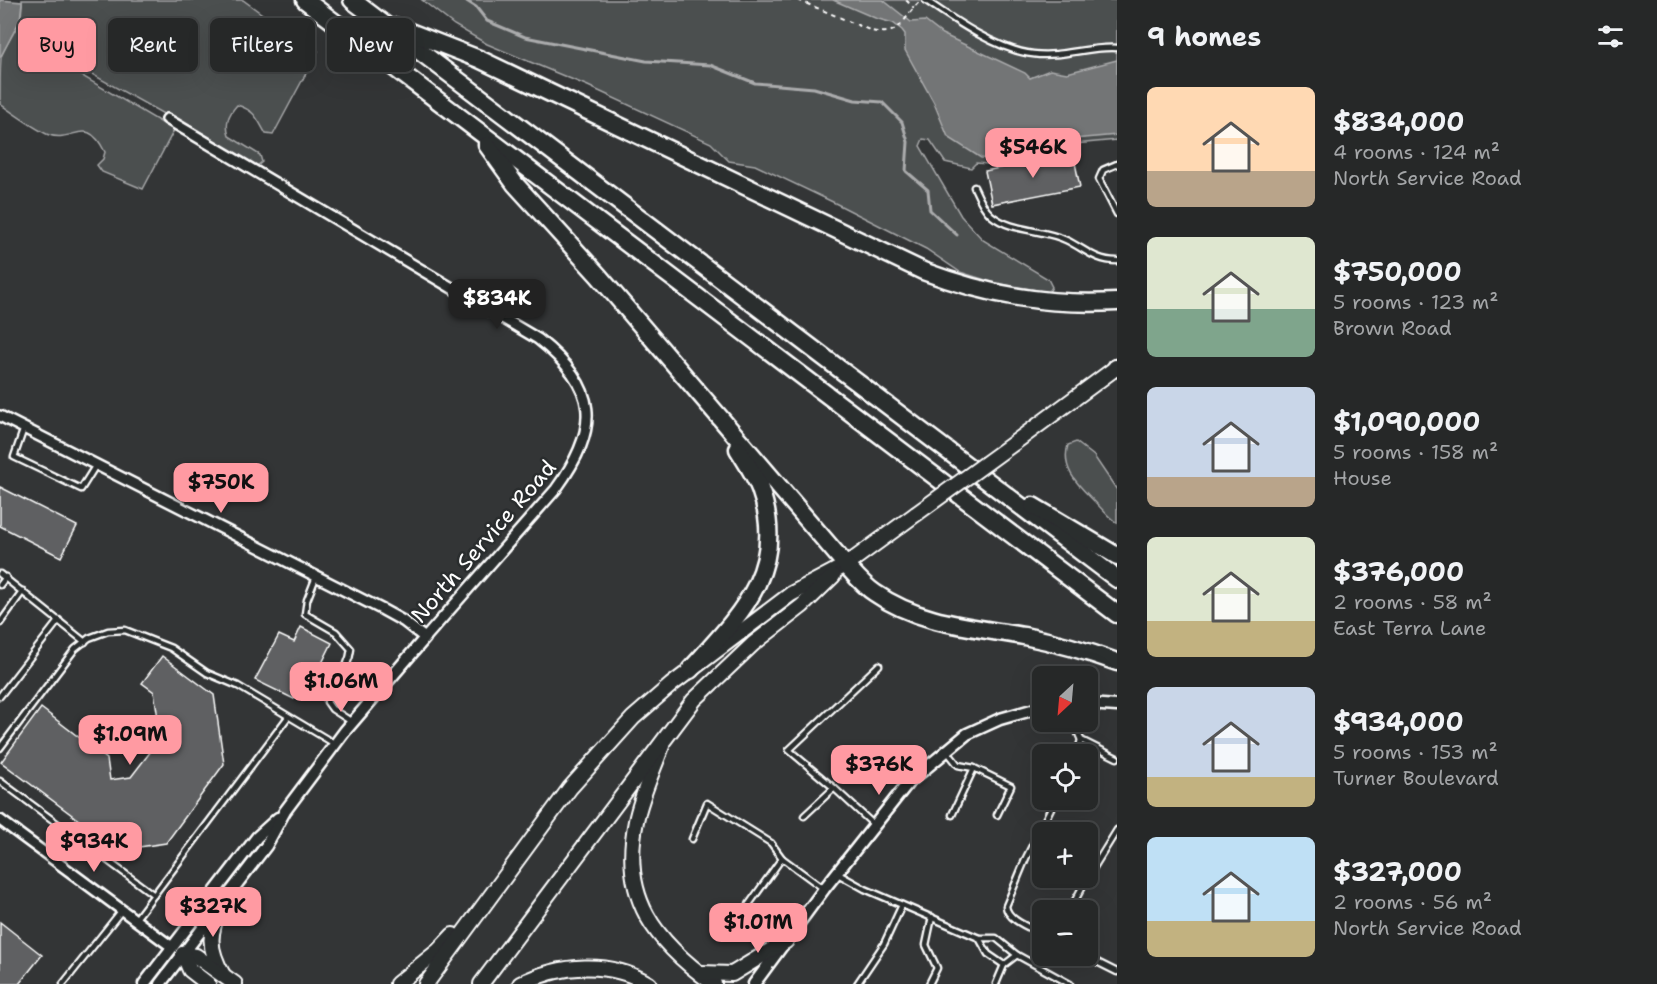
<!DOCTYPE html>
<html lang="en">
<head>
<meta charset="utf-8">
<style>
  body { margin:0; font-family:"Shantell Sans",sans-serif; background:#2e3030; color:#f1f3f6; height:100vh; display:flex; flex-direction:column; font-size:22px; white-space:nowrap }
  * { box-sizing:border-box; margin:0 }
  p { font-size:20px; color:#a4a6a8 }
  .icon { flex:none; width:33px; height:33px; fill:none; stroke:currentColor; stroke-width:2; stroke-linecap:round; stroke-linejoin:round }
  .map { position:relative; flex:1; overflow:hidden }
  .panel { display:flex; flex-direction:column; background:#262828; width:540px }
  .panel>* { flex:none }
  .banner { position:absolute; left:18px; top:18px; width:570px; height:54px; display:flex; gap:12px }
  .needle { width:39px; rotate:206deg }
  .fabs { position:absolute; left:1032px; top:666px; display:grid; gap:12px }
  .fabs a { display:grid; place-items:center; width:66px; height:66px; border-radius:9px; background:#262828; box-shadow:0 6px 24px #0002,0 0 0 2px #424445; font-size:30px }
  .price { position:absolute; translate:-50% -51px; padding:0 14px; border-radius:12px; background:#ff9aa2; color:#111; font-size:20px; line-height:39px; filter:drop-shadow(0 2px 3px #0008) }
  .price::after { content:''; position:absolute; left:50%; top:36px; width:18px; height:14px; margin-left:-9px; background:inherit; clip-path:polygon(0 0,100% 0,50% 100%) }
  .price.current { background:#222; color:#fff }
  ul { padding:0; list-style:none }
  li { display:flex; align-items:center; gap:18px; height:150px; padding:0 30px }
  li span { display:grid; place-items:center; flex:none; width:168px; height:120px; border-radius:9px; color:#555 }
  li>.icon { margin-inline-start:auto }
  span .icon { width:72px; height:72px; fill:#fffc; stroke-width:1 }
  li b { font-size:26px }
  h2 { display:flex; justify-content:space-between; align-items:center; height:72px; padding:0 30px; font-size:26px }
  .pill { padding:0 21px; border-radius:9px; background:#262828; box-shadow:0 6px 24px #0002,0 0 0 2px #424445; font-size:21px; line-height:54px }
  .pill.current { background:#ff9aa2; color:#111 }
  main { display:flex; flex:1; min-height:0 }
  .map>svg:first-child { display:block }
</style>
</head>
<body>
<main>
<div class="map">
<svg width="1117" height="984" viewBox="0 0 1117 984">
  <rect width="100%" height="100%" fill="#333536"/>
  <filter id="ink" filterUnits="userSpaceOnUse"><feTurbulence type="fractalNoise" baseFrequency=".0167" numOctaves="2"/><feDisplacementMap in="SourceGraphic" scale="12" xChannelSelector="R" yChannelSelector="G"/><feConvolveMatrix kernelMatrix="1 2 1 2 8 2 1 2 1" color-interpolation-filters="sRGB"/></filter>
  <g filter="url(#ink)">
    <g fill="#4c4f50" stroke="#a6a7a8" stroke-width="1.5">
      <path d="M 22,0 L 243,0 L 291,35 L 318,51 L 273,135 L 266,134 C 257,119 256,111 237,105 C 228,115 225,123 229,136 L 260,155 L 262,162 L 257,166 L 74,64 L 72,70 L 174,130 L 143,189 L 102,172 L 97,165 L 103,159 L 105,152 C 86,114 75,143 49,135 C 38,131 10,111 0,104 C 0,90 0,68 1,57 C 9,37 24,23 22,0 Z"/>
      <polygon points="422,0 1117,0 1117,140 1053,146 1000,165 976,163 971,168 945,162 930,140 923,139 920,146 961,216 983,240 1048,279 1052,287 1049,292 995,283 960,272 926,249 837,204 755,165 729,161 711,143 588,86 487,44 454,25"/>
      <path d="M 1076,442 L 1094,456 L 1117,490 L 1117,523 C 1109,518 1104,511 1097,504 C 1081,487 1060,471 1068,445 Z"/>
    </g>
    <g fill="#737576" stroke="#abacad" stroke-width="1.5">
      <polygon points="0,0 22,2 20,20 0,58"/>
      <polygon points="833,0 883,0 911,22 925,21 942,34 1025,73 1030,78 1050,70 1067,73 1117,60 1117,135 1052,141 998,159 981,158 948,137 934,103 905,50 905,34 902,30 893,23 875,18"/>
    </g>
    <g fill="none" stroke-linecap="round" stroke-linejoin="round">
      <polyline stroke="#abacad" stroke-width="3" points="465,0 476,7 487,21 525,37 646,61 710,65 755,83 814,88 855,100 882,102 902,122 908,142 906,171 928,190 930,210 957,235"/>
    </g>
    <g fill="#5f6162" stroke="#fff" stroke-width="1.5">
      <polygon points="1073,153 1080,187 992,204 985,171"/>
      <polygon points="0,487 77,526 61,557 0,526"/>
      <polygon points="301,627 332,643 309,689 302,686 294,699 255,680 279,635 294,642"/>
      <polygon points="162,656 214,695 224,764 166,843 119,850 1,762 41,708 107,759 110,780 131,777 161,738 154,692 142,683"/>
      <polygon points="0,922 42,955 19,984 0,984"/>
    </g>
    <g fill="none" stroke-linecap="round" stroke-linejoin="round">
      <defs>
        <g id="service">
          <path d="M 925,0 C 954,20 997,50 1033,54 C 1061,58 1089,46 1117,48"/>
          <polyline points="1117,164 1103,170 1099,179 1117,214"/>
          <path d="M 974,187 C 978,196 983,208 991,215 C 1011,232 1043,229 1066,240 C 1085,249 1095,261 1117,261"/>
          <polyline points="24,428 14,457 81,489 96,465"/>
          <polyline points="0,574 85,642"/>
          <path d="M 316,577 L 307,600 L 305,614 L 336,632 L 351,649 C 349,670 333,682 327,702 L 332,709 L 352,722"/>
          <polyline points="0,585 6,577"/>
          <polyline points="0,623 23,591"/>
          <polyline points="0,696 59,620"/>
          <polyline points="1073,722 1081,740 1077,754"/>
          <polyline points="1081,740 1117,758"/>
          <polyline points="0,748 75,649 89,638 108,631 125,630 171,648 207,673 238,686 335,744"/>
          <polyline points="947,751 958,765 974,768 1011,786 997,815"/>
          <polyline points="0,781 154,895"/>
          <polyline points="834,788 789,750 879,665"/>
          <polyline points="952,815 974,768"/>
          <polyline points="804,816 834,788 874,825"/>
          <polyline points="692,839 707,803 771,843 782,858 824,889"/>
          <polyline points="838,874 865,889 979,938 996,938 1017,955"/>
          <polyline points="1088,877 1117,830"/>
          <polyline points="1070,910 1087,878"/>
          <polyline points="135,920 288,717"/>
          <polyline points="735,924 782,858"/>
          <path d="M 1042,934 C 1031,928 1007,920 1006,906 L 1026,858 L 1055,800"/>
          <polyline points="979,938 988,954 1004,965"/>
          <polyline points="1085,956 1117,972"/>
          <polyline points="63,984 122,910"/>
          <polyline points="857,984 884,944 902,905"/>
          <polyline points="929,984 937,968 926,945 932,917"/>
          <polyline points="996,984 1004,965 1017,955 1070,984"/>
        </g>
        <g id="minor">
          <path d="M 0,416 L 383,610 L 403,621 L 425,638 L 556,489 C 601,427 599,387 538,339 L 167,119"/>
          <polyline points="0,820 172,947"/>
        </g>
        <g id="tertiary">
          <polyline points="1088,704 1117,706"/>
          <polyline points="144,984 257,837 278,818"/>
          <polyline points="160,984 266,846 285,811 345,731 425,638"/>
          <polyline points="754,984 824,889 908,783 967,734 1000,719 1042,707"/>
        </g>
        <g id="primary">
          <polyline points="1014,443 1117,367"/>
          <path d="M 662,746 C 653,771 641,796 636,821 C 620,898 655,942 714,984"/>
          <path d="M 221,905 C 209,933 207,947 223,975"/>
          <polyline points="183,954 196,956 235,984"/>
          <polyline points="183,954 190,970 208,984"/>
          <polyline points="701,973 732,974 786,941"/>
          <polyline points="397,984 438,951 453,935"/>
          <polyline points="426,984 570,788 633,718 671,685 791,594 846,565 916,514"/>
          <polyline points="481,984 694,700 753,644 802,606 833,576"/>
          <path d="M 520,984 C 560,964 610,960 649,984"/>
        </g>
        <g id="motorway">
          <polyline points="305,0 1117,614"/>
          <polyline points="352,0 1117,579"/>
          <path d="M 397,27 L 479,59 L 923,271 C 987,295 1048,306 1117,302"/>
          <path d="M 487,145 L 515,184 L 598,275 L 846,565 C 855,575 864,586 875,593 C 919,624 973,627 1024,636 C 1055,642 1087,651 1117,662"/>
          <polyline points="1116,368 1117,368"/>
          <polyline points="1033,506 1117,556"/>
          <path d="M 690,670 C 739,616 789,569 760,489 C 755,475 746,462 738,449"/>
        </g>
      </defs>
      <use href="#service" stroke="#fff" stroke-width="9"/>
      <use href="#minor" stroke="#fff" stroke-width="14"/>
      <use href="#tertiary" stroke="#fff" stroke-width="15"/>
      <use href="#primary" stroke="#fff" stroke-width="18"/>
      <use href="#motorway" stroke="#fff" stroke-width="21"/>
      <g stroke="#fff" stroke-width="2" stroke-dasharray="4.5 4.5" stroke-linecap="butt">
        <path d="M 798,0 L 872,31 C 902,37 901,20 919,2"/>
        <polyline points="906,0 914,8"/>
      </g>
      <use href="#service" stroke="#2a2d2e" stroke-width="4.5"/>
      <use href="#minor" stroke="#2a2d2e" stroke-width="9"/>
      <use href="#tertiary" stroke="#2a2d2e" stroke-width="10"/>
      <use href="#primary" stroke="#2a2d2e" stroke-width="14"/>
      <use href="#motorway" stroke="#2a2d2e" stroke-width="16"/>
      <defs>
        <polyline id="primary-bridge" points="916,514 1014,443"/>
      </defs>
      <use href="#primary-bridge" stroke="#fff" stroke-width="18" stroke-linecap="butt"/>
      <use href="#primary-bridge" stroke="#2a2d2e" stroke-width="14"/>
    </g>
  </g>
  <g text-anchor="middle" stroke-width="5" stroke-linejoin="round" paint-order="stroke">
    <g font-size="22" fill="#fff" stroke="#2a2d2e">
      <text transform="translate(483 541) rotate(-49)" y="8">North Service Road</text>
    </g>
  </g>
</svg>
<div class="fabs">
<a><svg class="needle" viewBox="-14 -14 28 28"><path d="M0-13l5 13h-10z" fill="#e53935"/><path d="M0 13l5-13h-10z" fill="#a4a6a8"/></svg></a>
<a><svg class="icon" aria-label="locate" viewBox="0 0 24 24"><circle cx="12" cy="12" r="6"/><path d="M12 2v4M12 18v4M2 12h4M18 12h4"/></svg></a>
<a>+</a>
<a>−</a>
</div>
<b class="price" style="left:1033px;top:179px">$546K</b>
<b class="price current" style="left:497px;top:330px">$834K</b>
<b class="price" style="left:221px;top:514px">$750K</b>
<b class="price" style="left:341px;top:713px">$1.06M</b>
<b class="price" style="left:130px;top:766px">$1.09M</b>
<b class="price" style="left:879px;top:796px">$376K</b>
<b class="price" style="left:94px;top:873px">$934K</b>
<b class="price" style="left:213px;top:938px">$327K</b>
<b class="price" style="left:758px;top:954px">$1.01M</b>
<div class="banner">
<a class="pill current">Buy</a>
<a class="pill">Rent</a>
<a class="pill">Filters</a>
<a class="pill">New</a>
</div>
</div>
<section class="panel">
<h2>9 homes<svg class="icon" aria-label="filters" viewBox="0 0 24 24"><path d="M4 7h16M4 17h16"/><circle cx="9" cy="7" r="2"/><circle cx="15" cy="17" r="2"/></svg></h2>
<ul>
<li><span style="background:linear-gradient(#ffd9b3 70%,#b9a48a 0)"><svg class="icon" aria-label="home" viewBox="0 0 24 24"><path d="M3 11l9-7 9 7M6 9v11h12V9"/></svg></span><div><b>$834,000</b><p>4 rooms · 124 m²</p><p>North Service Road</p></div></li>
<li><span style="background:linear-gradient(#dfe7d0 60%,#7fa58c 0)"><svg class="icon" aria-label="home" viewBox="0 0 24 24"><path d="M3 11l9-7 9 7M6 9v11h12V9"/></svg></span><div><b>$750,000</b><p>5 rooms · 123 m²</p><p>Brown Road</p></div></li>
<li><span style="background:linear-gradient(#c9d6e8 75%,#b9a48a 0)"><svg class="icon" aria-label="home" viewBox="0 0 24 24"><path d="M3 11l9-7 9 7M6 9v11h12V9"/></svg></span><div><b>$1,090,000</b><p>5 rooms · 158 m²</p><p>House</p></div></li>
<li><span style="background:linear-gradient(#dfe7d0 70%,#c2b280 0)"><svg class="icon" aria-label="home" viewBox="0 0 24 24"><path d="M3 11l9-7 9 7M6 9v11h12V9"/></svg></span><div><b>$376,000</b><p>2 rooms · 58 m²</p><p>East Terra Lane</p></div></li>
<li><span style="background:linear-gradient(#c9d6e8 75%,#c2b280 0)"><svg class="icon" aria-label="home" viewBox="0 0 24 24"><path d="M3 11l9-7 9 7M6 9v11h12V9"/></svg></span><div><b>$934,000</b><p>5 rooms · 153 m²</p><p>Turner Boulevard</p></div></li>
<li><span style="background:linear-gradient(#bfe0f5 70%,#c2b280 0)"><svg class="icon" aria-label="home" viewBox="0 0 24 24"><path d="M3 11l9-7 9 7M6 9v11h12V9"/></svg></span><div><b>$327,000</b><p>2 rooms · 56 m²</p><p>North Service Road</p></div></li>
</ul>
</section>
</main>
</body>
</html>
